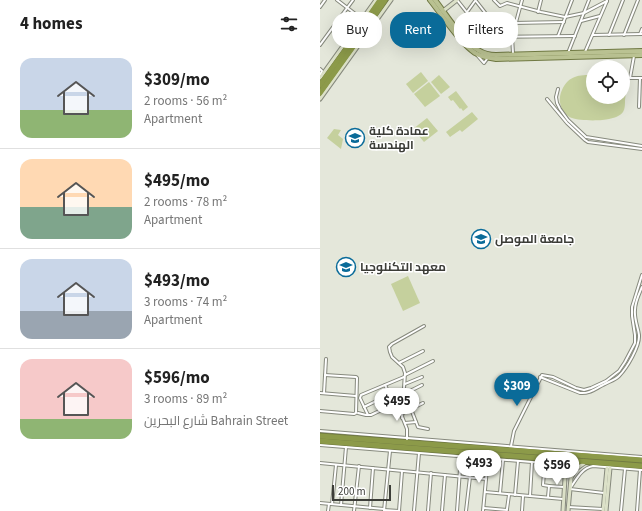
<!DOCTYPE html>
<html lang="en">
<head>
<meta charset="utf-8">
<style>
  body { margin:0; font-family:"Source Sans 3",Cairo,sans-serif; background:#f2f2f2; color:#222; height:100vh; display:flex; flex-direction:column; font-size:15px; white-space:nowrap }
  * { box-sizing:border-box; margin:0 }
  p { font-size:13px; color:#767676 }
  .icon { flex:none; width:22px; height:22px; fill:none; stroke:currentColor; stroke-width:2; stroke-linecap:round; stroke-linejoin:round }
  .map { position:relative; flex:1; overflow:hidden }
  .panel { display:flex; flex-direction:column; background:#fff; width:320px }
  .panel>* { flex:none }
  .top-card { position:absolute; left:12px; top:12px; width:250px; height:36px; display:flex; gap:8px }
  .buttons { position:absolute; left:266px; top:60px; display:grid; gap:8px }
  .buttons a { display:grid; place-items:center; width:44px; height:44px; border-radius:50%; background:#fff; box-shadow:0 4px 16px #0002; font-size:20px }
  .scale { position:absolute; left:12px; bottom:10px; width:59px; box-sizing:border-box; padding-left:4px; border:2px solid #3c3d38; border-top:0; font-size:11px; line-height:14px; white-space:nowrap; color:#3c3d38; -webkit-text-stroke:3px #fff; paint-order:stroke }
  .price { position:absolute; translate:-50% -34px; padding:0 9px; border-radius:14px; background:#fff; color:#222; font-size:13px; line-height:26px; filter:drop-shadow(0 1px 2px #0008) }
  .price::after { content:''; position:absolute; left:50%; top:24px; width:12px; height:9px; margin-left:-6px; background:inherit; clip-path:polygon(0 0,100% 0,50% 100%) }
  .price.current { background:#0a6b99; color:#fff }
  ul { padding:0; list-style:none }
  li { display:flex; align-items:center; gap:12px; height:100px; padding:0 20px }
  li+li { border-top:1px solid #e0e0e0 }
  li span { display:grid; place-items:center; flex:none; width:112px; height:80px; border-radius:12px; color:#555 }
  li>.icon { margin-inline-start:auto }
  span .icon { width:48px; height:48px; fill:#fffc; stroke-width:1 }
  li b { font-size:17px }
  h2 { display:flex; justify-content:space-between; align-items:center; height:48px; padding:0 20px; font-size:17px }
  .tag { padding:0 14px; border-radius:16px; background:#fff; box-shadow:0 4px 16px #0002; font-size:14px; line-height:36px }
  .tag.current { background:#0a6b99; color:#fff }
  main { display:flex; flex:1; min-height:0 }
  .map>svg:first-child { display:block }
</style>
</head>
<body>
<main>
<section class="panel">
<h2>4 homes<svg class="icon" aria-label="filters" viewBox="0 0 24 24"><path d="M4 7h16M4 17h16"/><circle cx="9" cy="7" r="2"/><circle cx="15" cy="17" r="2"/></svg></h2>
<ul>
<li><span style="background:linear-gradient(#c9d6e8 65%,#8fb573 0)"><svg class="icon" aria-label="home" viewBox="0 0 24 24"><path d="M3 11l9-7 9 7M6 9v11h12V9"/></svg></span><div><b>$309/mo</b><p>2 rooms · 56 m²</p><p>Apartment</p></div></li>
<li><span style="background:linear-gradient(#ffd9b3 60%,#7fa58c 0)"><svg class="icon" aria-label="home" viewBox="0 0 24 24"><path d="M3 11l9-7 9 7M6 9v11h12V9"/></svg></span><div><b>$495/mo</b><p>2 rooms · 78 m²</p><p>Apartment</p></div></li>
<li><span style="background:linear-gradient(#c9d6e8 65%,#9aa5b1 0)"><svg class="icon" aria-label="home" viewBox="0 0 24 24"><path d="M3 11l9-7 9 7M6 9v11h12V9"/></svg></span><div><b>$493/mo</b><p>3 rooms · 74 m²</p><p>Apartment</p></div></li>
<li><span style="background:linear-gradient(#f6c9c9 75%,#8fb573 0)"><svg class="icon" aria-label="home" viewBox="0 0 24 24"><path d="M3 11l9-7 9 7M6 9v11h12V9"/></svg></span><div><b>$596/mo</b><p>3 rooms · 89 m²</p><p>شارع البحرين Bahrain Street</p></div></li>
</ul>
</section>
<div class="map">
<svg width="322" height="511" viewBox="0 0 322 511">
  <rect width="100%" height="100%" fill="#e4e7da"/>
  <g fill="#c5d09d">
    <polygon points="101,72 108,81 93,93 86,84"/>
    <polygon points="119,75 130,87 121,94 111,82"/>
    <path d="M 273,75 L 273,97 L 303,97 L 303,85 C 306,91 306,94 305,100 C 305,104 305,109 303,112 C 300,116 294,118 289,119 C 282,121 259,121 252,118 C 241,114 237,100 242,90 C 249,75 259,75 273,75 Z"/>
    <polygon points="109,82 120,96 105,107 94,94"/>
    <polygon points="136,91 148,107 143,111 141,108 140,109 133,100 131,101 128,97"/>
    <polygon points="152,112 158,119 142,132 140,130 130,137 126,132"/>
    <polygon points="107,118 118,131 104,142 93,129"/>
    <polygon points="14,129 21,130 18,135 23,139 21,149 7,138"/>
    <polygon points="88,276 100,303 83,311 71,284"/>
  </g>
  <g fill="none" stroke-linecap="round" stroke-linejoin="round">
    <defs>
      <g id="street">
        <polyline points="17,0 42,19"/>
        <polyline points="137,0 160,29 166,35 174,37 255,36"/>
        <polyline points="174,0 180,6 187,3 221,12 245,17 264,13 287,1"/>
        <polyline points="156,1 167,15 176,22 194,23 244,22"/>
        <polyline points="0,7 5,0"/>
        <polyline points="147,12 155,1"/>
        <polyline points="218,12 221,0"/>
        <polyline points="261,21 280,16"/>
        <polyline points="320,34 322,29"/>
        <polyline points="273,35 322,34"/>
        <polyline points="289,35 303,0"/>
        <polyline points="304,35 318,0"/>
        <polyline points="238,36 252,0"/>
        <polyline points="0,45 33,0"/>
        <polyline points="265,52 287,1"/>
        <polyline points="193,53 192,37 202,0"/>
        <polyline points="248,53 269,0"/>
        <polyline points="157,55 164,63 167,59"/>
        <polyline points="314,56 310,78 322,78"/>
        <polyline points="0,69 2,71 0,75"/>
        <polyline points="238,89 236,97 237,103 240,109 248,120 266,137 322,146"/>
        <polyline points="227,99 247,123 265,140 268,142 322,149"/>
        <polyline points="319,107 320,78"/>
        <polyline points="79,363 103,351"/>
        <polyline points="85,375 113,361"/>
        <path d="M 220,377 L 260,393 C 269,394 275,389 283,385 C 288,382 295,380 299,376 C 307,368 320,346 319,335 C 318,327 314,319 315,310 C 315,302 319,294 322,287"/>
        <polyline points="85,384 102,377"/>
        <polyline points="65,385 74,404"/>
        <polyline points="0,393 36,396"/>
        <polyline points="4,393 6,359"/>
        <polyline points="84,394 102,385"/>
        <polyline points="44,407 79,390 85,390"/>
        <polyline points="91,409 98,427 108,429"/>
        <polyline points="0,411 34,414 36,413 37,378 36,377 5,375"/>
        <polyline points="38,413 46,415 51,415 74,404 77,404 87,429 87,439"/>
        <polyline points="83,413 103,403"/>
        <polyline points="48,415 40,398 41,395 84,377"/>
        <polyline points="82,418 85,373 83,367 72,357 70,352 69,347 72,344 104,326"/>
        <polyline points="85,423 96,422"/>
        <polyline points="0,431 322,457"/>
        <polyline points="0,445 224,463"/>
        <polyline points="191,446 194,431 222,375 233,377 256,388 264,390 271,388 286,381 299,371 305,362 315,343 315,335 312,316 312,307 322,275"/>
        <polyline points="225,461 223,485 229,486 228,497"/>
        <polyline points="0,463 166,479"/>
        <polyline points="229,486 244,487"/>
        <path d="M 251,487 C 257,478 262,468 273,466 L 322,470"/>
        <polyline points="250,489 284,493"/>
        <polyline points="165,492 243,499"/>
        <polyline points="180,493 183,460"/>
        <polyline points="195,495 198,461"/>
        <polyline points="210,496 212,462"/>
        <polyline points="0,503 64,509"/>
        <polyline points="12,504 16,465"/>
        <polyline points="21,505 26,447"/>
        <polyline points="248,507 283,509"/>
        <polyline points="50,508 53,468"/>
        <polyline points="164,508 187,510"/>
        <polyline points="187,509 189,495"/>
        <polyline points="64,510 79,511"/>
        <polyline points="8,511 9,504"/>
        <polyline points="34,511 39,466"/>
        <polyline points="64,511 70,451"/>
        <polyline points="79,511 82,471"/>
        <polyline points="94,511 99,453"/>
        <polyline points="108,511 111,473"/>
        <polyline points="122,511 125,475"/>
        <polyline points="137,511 141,456"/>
        <polyline points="146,511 150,477"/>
        <polyline points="163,511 168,458"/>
        <polyline points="202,511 203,496"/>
        <polyline points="301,511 305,469"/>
        <polyline points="317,511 320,470"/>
      </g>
      <g id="secondary">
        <polyline points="123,11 137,0"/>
        <polyline points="0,78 56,0"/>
        <polyline points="0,99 71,0"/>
        <path d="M 234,459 C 240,465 244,470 245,478 L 243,511"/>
        <polyline points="248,511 251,478 256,469 266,462"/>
        <polyline points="283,511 287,468"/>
        <polyline points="286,511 290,468"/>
      </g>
      <g id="primary">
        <path d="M 110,0 C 122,15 140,43 155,53 C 162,57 169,58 176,59 L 322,55"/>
        <path d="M 115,0 C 126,14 143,42 158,50 C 163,53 169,55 176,55 L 322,51"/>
      </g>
      <g id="highway">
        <polyline points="0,85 34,38 60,0"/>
        <polyline points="0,93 38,40 65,0"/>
        <polyline points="0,436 322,460"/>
        <polyline points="0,441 322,466"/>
      </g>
    </defs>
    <use href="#street" stroke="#86897d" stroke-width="4"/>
    <use href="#secondary" stroke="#86897d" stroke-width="5"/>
    <use href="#primary" stroke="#707943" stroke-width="6"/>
    <use href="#highway" stroke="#707943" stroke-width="7"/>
    <use href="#street" stroke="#fff" stroke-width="2"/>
    <use href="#secondary" stroke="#dce1c8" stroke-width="3"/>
    <use href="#primary" stroke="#bac292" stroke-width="4"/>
    <use href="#highway" stroke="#8c9a49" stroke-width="5"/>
  </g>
  <defs>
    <symbol id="university-ring" viewBox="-11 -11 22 22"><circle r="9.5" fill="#fff" stroke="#0a6b99" stroke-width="1.5"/><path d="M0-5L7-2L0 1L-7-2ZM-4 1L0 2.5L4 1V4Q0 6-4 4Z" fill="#0a6b99"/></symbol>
  </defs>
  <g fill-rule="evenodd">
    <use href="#university-ring" x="24" y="127" width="22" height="22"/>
    <use href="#university-ring" x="150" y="228" width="22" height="22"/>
    <use href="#university-ring" x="15" y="256" width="22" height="22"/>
  </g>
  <g text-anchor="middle" stroke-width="3" stroke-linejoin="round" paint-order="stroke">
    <g font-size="12" font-weight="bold" fill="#3c3d38" stroke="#fff" text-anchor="start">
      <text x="49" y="135">عمادة كلية<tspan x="49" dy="14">الهندسة</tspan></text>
      <text x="175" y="243">جامعة الموصل</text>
      <text x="40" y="271">معهد التكنلوجيا</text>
    </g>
  </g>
</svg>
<div class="buttons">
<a><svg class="icon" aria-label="locate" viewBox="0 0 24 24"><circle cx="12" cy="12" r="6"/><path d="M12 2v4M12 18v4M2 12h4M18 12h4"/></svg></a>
</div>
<div class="scale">200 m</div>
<b class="price current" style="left:197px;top:407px">$309</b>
<b class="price" style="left:77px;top:422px">$495</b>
<b class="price" style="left:159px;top:484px">$493</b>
<b class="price" style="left:237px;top:486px">$596</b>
<div class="top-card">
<a class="tag">Buy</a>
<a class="tag current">Rent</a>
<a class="tag">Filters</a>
</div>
</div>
</main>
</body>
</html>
